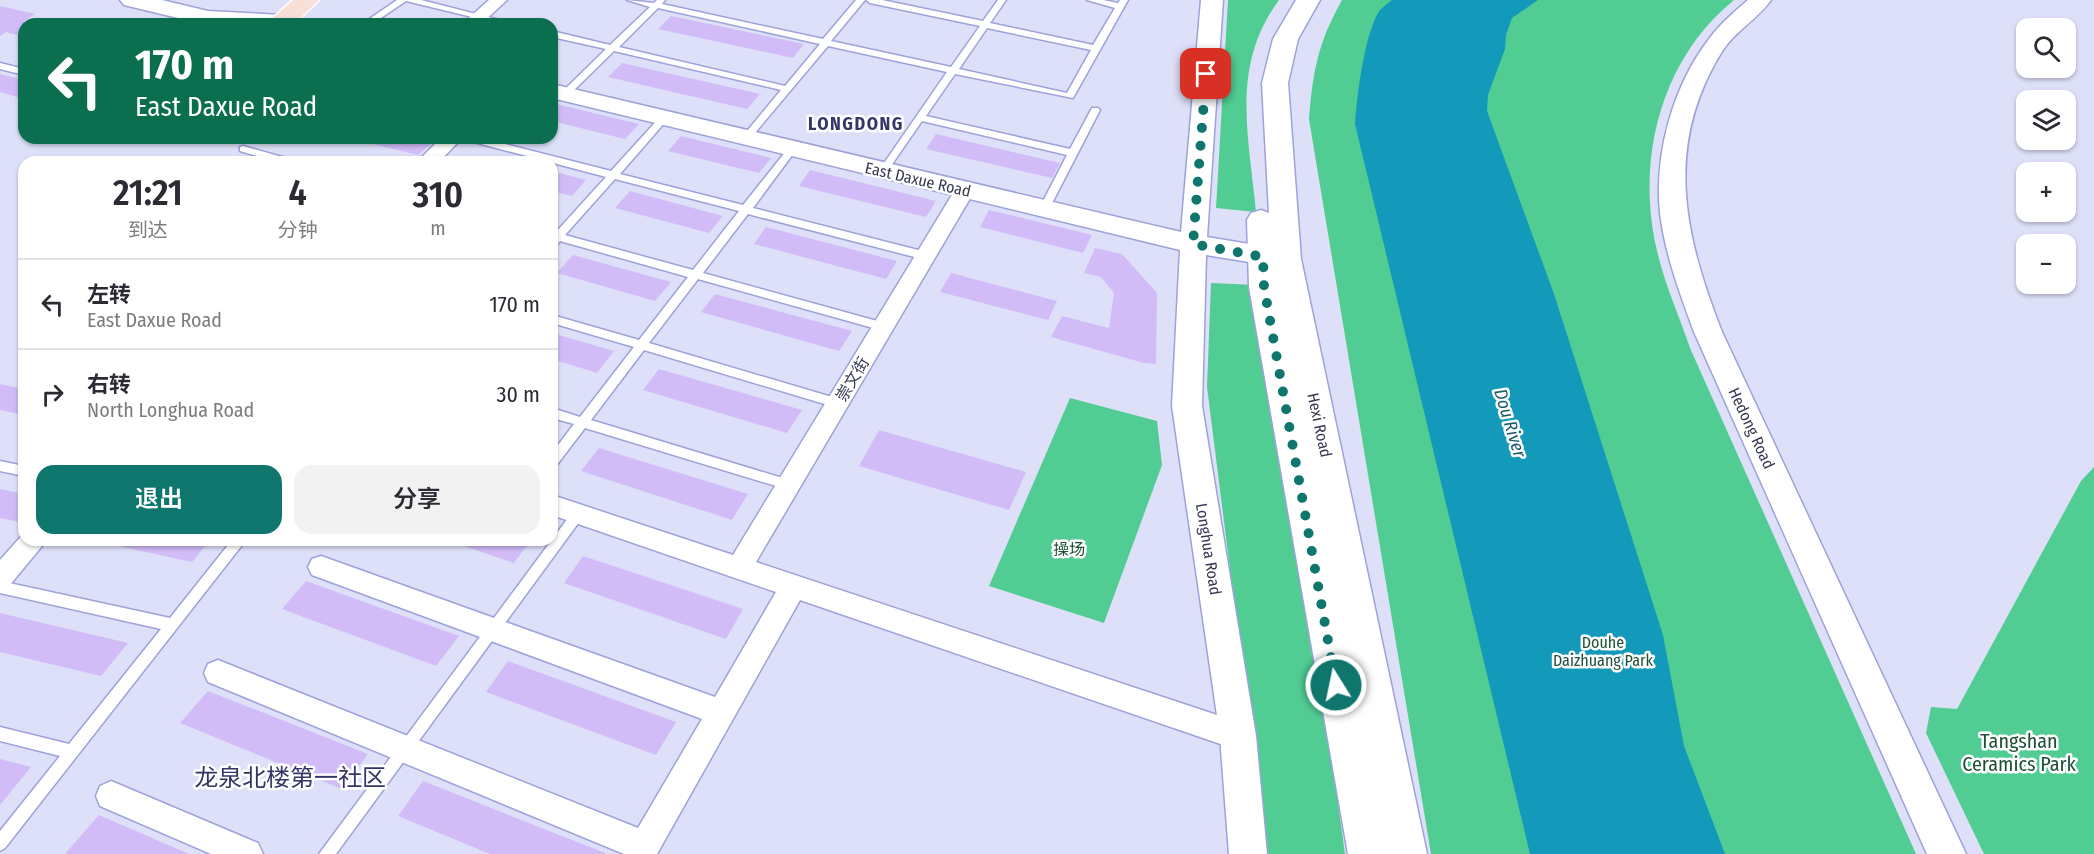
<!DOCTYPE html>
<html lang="zh">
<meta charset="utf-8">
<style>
:root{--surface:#fff;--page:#f2f2f3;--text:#2b2b33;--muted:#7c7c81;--line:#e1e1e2;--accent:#0f766e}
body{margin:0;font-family:"Fira Sans Condensed","Noto Sans SC",sans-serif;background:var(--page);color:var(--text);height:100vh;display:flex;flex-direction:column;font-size:22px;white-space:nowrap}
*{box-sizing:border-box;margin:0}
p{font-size:20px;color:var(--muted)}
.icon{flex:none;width:33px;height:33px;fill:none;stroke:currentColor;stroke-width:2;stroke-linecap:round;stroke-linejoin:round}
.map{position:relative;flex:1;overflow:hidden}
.details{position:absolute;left:18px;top:156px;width:540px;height:390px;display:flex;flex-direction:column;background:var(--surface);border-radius:18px;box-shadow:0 2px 4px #0004}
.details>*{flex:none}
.hud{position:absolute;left:18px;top:18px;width:540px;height:126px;border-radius:18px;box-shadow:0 2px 4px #0004;background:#0b6e4f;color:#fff;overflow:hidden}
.buttons{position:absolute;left:2016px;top:18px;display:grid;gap:12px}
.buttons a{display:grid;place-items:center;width:60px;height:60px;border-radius:12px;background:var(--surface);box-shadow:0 2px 4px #0004;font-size:30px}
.pin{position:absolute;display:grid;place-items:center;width:51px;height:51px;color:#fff;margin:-26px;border-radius:12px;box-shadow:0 3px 9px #0006}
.me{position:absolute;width:66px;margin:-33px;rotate:350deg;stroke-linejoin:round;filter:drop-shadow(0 0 4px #0008)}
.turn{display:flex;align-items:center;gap:21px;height:126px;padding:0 18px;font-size:27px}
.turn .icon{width:78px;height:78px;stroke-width:2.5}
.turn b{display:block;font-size:42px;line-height:51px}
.eta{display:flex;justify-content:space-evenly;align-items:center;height:102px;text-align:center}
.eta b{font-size:36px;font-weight:600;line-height:42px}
.primary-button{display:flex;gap:12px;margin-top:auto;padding:12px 18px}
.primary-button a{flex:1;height:69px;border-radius:18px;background:var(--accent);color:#fff;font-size:24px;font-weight:600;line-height:69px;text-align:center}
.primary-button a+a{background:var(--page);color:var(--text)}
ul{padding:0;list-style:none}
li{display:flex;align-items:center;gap:18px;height:90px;padding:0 18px;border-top:2px solid var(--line)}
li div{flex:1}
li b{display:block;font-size:22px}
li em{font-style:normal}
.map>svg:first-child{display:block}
</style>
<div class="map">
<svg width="2094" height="854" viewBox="0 0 2094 854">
<rect width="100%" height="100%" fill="#dde0f8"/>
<!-- green -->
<path fill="#51cd94" d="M1228 0H1279C1230 66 1249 136 1256 212L1216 208Z
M1342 0H1734C1656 63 1633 172 1661 266 1669 294 1681 321 1690 348L1916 854H1431L1309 119C1313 70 1318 43 1342 0Z
M1211 283 1257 285 1268 291 1345 854H1266L1207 387Z
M1070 398 1157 421 1162 465 1104 623 989 586Z
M2094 467V854H1984L1926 733 1931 707 1957 709 2081 481Z"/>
<!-- water -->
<path fill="#1399b9" d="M1392 0H1538L1512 18 1506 35 1505 49 1488 95 1487 111 1554 294 1663 635 1684 746 1725 854H1530L1355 124C1357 95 1364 38 1378 13 1381 8 1387 4 1392 0Z"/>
<!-- building -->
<path fill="#d1bcf7" d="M0 6 35 14 24 21V37L6 32 0 36Z
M671 16 804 44 793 58 658 29Z
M622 63 760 94 747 109 608 77Z
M0 74 24 80V99L0 92Z
M552 103 639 124 625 139 552 121Z
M936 134 1060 163 1052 178 926 149Z
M681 136 771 158 759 173 668 151Z
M373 138H437L418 155 373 144Z
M810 170 936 201 926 217 799 186Z
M552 171 586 180 572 196 552 191Z
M630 191 723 216 709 233 615 208Z
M989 210 1092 235 1083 253 980 227Z
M766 227 897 261 886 279 754 244Z
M1095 248 1122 254 1157 293 1156 364 1144 363 1051 337 1062 316 1109 328 1114 293 1101 277 1084 273Z
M573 255 671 282 655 301 557 273Z
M951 273 1057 301 1048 320 940 292Z
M715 294 852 331 839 351 701 312Z
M552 333 614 351 597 373 552 359Z
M659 369 802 410 787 433 643 390Z
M0 384 24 389V415L0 410Z
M879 430 1026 472 1009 510 859 466Z
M599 448 748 494 732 520 581 471Z
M0 489 24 494V523L0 518Z
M124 540H210L192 562 123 547Z
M456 540H531L514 563 455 543Z
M583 556 743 609 726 639 564 583Z
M306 581 459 636 436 666 282 609Z
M0 613 128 643 101 676 0 652Z
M508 661 676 722 656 755 486 692Z
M208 691 368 754 342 789 180 723Z
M0 759 31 767 0 805Z
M423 781 605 853V854H490L398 816Z
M99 815 189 854H65Z"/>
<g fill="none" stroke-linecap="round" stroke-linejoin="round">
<defs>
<path id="service" d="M397 0H421L516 24H501L406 1 372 24H362Z
M627 0 654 3 657 0H665L662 4 823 39 856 0H865L831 41 951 67 980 26 870 3 866 0H882L983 21 998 0H1006L990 23 1093 45 1115 8 1087 0H1103L1118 3 1120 0H1128L1073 98 955 74 926 116 1070 149 1092 108H1098L1100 110 1049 209 1044 212 1039 209 1067 155 922 121 886 173H880V169L947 72 828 46 749 140H743V136L781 90 614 51 568 96H562V92L606 49 552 37V31L610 45 650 7ZM658 8 820 44 785 86 619 47ZM987 28 1091 50 1067 93 959 69Z
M0 63 24 69V75L0 69Z
M664 115 667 116V120L620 174 743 205 790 146H796V150L753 208 926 252 931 256 926 260 748 214 703 273 888 324 890 327 888 330 884 331 698 279 649 343 842 400 844 403 842 406 838 408 644 350 591 420 789 480 793 481 795 485 793 489 789 490 585 428 556 466 552 467V453L574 424 552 418V408L580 417 634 347 552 323V315L639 340 688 277 560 241 557 245H552V231L556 232 606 177 466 140 464 138H481L611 171 661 116ZM615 179 739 211 693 270 565 235Z
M243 146 293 160 295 162H278L240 151V147Z
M0 461 24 466V476L0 471Z
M578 509 582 510 584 514 582 518 336 854H319L574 510Z
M232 540H246L5 848 0 851V831L60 756 0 741V727L69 744 161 629 0 593V581L170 618Z"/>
<path id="minor" d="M489 0H507L481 24H462Z
M441 138H462L439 162H417Z
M965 183 972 185 975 190 756 562 1238 722 1248 726 1253 736 1248 746 1238 750 800 600 657 854H624L208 682 204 673 208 664 218 660 638 828 702 719 312 575 308 567 312 559 321 556 715 697 776 592 552 515V495L733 555 955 190 958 185Z
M24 533V540H47L9 586 0 590V560Z
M111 781 258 843 263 854H211L100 806 96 796 100 786Z"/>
<path id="tertiary" d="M1201 0H1223L1207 237 1286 250 1295 252 1299 259 1295 266 1286 268 1206 255 1202 406 1256 736 1267 854H1229L1220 736 1172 406 1180 250 552 98V84L1181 232Z
M1748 0H1771C1758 19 1736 30 1723 50 1663 145 1684 235 1722 332L1966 854H1927L1694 332C1680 294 1665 254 1660 213 1654 154 1673 86 1709 39 1720 24 1734 12 1748 0Z"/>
<path id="secondary" d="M120 0H162L208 11 282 15 290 17 294 22 203 24 124 5Z
M1296 0H1320L1298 39 1288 83 1301 259 1427 854H1348L1249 287 1247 220 1251 213 1261 210 1269 213 1262 83 1273 39Z"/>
<path id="primary" d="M293 0H319L294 24H271L274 17Z"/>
</defs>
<!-- service casing -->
<use href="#service" stroke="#9da2da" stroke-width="3"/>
<!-- minor casing -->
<use href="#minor" stroke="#9da2da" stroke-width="3"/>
<!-- tertiary casing -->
<use href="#tertiary" stroke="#9da2da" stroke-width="3"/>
<!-- secondary casing -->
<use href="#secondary" stroke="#9da2da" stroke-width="3"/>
<!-- primary casing -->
<use href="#primary" stroke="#fff" stroke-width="3"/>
<!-- service -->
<use href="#service" fill="#fff" fill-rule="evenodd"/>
<!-- minor -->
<use href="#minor" fill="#fff" fill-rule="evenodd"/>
<!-- tertiary -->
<use href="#tertiary" fill="#fff" fill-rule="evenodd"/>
<!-- secondary -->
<use href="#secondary" fill="#fff" fill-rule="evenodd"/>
<!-- primary -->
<use href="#primary" fill="#f8dfd7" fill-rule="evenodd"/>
</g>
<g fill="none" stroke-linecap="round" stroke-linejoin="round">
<!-- route -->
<path stroke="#0f766e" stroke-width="10" stroke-dasharray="0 18" d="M1206 74 1193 244 1263 257 1264 287 1336 685"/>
</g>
<g text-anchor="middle" stroke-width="5" stroke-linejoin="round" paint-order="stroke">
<!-- street labels -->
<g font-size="16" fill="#373951" stroke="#fff">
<text transform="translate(918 179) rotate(13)" y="6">East Daxue Road</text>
<text transform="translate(852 379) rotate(-59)" y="6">崇文街</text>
<text transform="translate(1320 425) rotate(78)" y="6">Hexi Road</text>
<text transform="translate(1752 428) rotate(65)" y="6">Hedong Road</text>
<text transform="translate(1209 549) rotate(81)" y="6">Longhua Road</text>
</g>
<!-- park labels -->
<g font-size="16" fill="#1e5039" stroke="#fff">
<text x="1069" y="555">操场</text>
<text x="1603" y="648">Douhe<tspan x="1603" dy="18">Daizhuang Park</tspan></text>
</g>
<!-- far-district labels -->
<g font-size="18" font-weight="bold" letter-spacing="1.5" fill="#353666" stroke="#fff">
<text x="856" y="130">LONGDONG</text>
</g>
<!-- water labels -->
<g font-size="18" font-style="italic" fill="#19596a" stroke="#fff">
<text transform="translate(1510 423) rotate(73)" y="6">Dou River</text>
</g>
<!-- near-park labels -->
<g font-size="20" fill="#1e5039" stroke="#fff">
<text x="2019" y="748">Tangshan<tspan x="2019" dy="23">Ceramics Park</tspan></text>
</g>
<!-- near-quarter labels -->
<g font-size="24" fill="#353666" stroke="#fff">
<text x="290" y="786">龙泉北楼第一社区</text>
</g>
</g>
</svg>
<div class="buttons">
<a><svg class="icon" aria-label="search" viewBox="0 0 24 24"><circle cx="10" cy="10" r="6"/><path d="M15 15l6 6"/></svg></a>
<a><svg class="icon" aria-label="layers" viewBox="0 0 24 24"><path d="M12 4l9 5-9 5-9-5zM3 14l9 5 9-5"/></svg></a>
<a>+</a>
<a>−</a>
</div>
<div class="pin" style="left:1206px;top:74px;background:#d93025"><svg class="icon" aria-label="arrive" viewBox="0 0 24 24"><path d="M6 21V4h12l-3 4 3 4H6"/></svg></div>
<svg class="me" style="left:1336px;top:685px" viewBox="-20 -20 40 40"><circle r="17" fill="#0f766e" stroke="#fff" stroke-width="3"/><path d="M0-11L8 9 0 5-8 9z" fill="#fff"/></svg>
<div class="hud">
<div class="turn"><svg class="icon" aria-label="left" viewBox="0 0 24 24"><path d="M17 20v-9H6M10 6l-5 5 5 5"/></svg><div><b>170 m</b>East Daxue Road</div></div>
</div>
<section class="details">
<div class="eta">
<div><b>21:21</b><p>到达</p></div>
<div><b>4</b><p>分钟</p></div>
<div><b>310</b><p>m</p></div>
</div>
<ul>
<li><svg class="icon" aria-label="left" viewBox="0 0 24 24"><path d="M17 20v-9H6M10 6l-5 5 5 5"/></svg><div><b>左转</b><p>East Daxue Road</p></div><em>170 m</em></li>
<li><svg class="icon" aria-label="right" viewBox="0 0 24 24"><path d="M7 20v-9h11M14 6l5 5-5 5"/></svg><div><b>右转</b><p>North Longhua Road</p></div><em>30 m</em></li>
</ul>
<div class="primary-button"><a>退出</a><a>分享</a></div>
</section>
</div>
